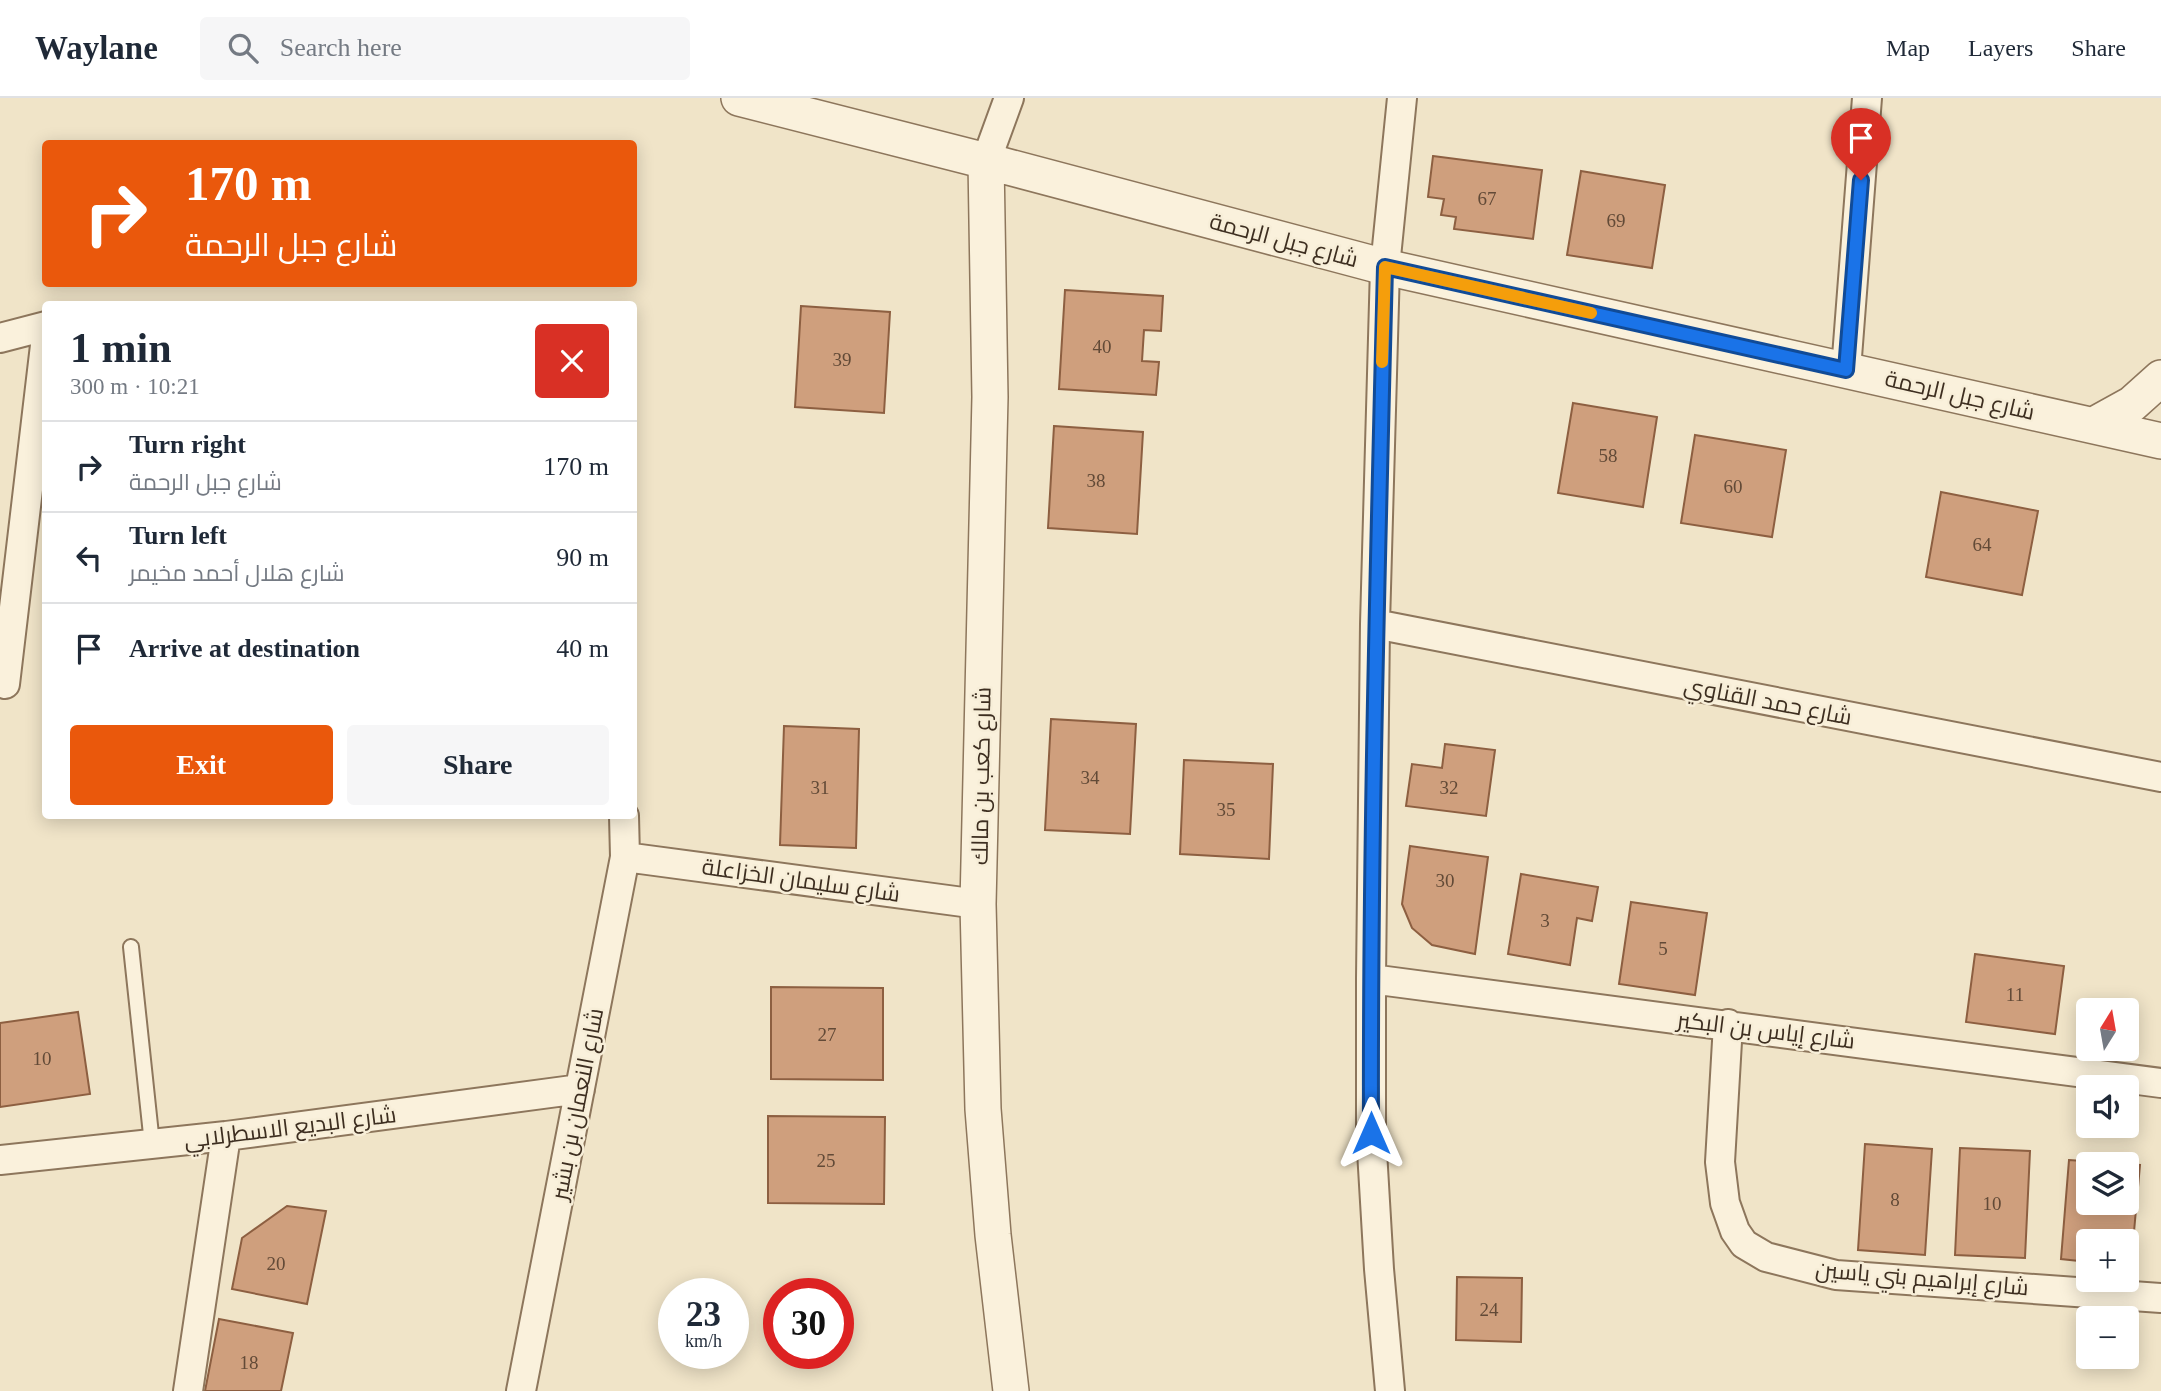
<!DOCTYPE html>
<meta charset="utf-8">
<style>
:root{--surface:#fff;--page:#f6f6f7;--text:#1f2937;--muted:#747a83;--line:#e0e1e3;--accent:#ea580c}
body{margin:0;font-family:"Times New Roman",Cairo,serif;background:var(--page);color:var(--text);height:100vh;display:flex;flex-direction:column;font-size:26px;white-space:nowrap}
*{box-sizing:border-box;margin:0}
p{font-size:23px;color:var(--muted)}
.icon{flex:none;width:38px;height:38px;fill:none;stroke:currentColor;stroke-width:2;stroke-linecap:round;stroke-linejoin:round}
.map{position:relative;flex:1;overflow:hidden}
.drawer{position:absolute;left:42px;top:203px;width:595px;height:518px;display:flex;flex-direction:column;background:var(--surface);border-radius:7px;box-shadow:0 4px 18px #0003}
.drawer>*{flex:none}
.top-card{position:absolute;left:42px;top:42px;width:595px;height:147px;border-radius:7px;box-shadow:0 4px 18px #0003;background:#ea580c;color:#fff;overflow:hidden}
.needle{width:46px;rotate:11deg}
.buttons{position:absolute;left:2076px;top:900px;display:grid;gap:14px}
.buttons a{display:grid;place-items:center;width:63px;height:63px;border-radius:7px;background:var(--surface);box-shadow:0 4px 18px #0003;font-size:35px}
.speed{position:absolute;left:658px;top:1180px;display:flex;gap:14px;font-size:35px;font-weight:700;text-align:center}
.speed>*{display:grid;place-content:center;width:91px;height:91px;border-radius:50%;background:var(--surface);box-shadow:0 4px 18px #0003;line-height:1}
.speed small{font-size:18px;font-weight:400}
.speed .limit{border:10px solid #d22;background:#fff;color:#111}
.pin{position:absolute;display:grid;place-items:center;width:60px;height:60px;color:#fff;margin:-72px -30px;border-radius:50% 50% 50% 0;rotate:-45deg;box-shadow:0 0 7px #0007}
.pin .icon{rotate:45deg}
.me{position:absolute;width:77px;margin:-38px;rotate:0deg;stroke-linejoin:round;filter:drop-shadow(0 0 5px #0008)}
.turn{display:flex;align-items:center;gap:24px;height:147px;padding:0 28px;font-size:32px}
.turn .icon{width:91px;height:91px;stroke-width:2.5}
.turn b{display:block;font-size:49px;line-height:60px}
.round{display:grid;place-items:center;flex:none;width:74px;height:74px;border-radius:7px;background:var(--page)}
.overview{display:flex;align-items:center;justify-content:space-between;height:119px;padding:0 28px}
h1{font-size:42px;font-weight:700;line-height:52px}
.primary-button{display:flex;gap:14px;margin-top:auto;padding:14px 28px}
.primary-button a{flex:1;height:80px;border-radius:7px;background:var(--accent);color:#fff;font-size:28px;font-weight:700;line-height:80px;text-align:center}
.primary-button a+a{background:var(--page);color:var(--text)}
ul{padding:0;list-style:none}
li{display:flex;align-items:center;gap:21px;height:91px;padding:0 28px;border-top:2px solid var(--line)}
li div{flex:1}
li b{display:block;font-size:26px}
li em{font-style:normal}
header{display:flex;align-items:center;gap:42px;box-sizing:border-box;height:98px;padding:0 35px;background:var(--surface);border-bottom:2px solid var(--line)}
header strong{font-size:33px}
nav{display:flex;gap:38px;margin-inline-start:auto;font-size:24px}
.search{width:490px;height:63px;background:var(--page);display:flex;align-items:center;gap:18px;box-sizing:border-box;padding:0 24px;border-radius:7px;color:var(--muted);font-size:26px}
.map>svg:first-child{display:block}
</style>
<header>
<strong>Waylane</strong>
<div class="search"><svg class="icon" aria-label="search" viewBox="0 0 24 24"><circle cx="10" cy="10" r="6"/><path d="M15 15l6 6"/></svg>Search here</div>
<nav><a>Map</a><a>Layers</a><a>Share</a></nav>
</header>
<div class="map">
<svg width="2161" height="1293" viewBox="0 0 2161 1293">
<rect width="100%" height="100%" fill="#f0e4c8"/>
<!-- building -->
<path fill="#cf9f7d" stroke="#8d5f41" stroke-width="2" d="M1433 58 1542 72 1533 141 1454 131 1456 119 1441 117 1444 101 1428 99Z
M1581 73 1665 87 1652 170 1567 157Z
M1065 192 1163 198 1161 233 1144 232 1142 263 1159 264 1156 297 1059 291Z
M801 208 890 214 884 315 795 309Z
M1573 305 1657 319 1643 409 1558 395Z
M1054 328 1143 334 1137 436 1048 430Z
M1695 337 1786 352 1772 439 1681 425Z
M1941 394 2038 413 2022 497 1926 479Z
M1051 621 1136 626 1130 736 1045 732Z
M784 628 859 631 856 750 780 747Z
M1445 646 1495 652 1486 718 1406 708 1412 666 1442 670Z
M1184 662 1273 666 1269 761 1180 756Z
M1410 748 1488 759 1475 856 1432 847 1412 830 1402 806Z
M1521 776 1598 789 1592 823 1577 820 1570 867 1508 856Z
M1631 804 1707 815 1695 897 1619 886Z
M1975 856 2064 868 2055 936 1966 924Z
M771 889 883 890V982L771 981Z
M78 914 90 996 0 1009V925Z
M768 1018 885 1019 884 1106 768 1105Z
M1865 1046 1932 1051 1925 1157 1858 1152Z
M1960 1050 2030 1053 2025 1160 1955 1157Z
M2069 1062 2123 1066H2088V1104H2126V1066L2140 1067 2131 1167H2126V1143H2088V1164L2061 1161Z
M287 1108 326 1113 307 1206 232 1191 242 1140Z
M1457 1179 1522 1180 1521 1244 1456 1242Z
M219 1221 293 1235 281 1293H205Z"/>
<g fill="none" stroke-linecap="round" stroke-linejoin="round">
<defs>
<path id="service" d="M131 849 152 1046"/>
<path id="minor" d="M986 63 1009 0
M0 240 46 228
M1846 272 1867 0
M1375 526 2161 679
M5 586 46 239
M625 759 978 806
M1371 881 2161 985
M1728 926 1720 1064 1725 1105 1735 1133 1744 1146 1766 1159 1836 1177 2161 1200
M0 1062 226 1038 580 991
M188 1293 226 1038
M521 1293 625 759 624 718
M1390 1293 1379 1171 1371 1036V881L1375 526 1385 169 1402 0"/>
<path id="tertiary" d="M739 0 986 63 1385 169 2161 343
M986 63 990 299 978 806 983 1011 993 1137 1011 1293
M2094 327 2132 306 2161 280"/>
</defs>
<!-- service casing -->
<use href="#service" stroke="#8d765c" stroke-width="18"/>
<!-- minor casing -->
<use href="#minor" stroke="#8d765c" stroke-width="32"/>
<!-- tertiary casing -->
<use href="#tertiary" stroke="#8d765c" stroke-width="38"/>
<!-- service -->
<use href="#service" stroke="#faf1dc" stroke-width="14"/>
<!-- minor -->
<use href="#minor" stroke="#faf1dc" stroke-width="28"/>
<!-- tertiary -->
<use href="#tertiary" stroke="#faf1dc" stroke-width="35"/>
</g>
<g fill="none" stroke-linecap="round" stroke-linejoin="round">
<defs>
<path id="route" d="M1371 1035C1370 747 1378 458 1385 169L1846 272 1861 82"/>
</defs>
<!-- route casing -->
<use href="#route" stroke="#114b97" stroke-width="18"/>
<!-- route -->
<use href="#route" stroke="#1a73e8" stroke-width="12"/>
<!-- slow -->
<path stroke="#f59e0b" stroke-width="12" d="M1382 264 1385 169 1591 215"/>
</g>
<g text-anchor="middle" stroke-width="5" stroke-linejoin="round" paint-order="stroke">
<!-- number labels -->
<g font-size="19" fill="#624a37">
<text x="1487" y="107">67</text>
<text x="1616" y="129">69</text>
<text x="1102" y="255">40</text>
<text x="842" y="268">39</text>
<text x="1608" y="364">58</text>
<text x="1096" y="389">38</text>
<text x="1733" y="395">60</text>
<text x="1982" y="453">64</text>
<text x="1090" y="686">34</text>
<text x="820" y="696">31</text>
<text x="1449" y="696">32</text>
<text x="1226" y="718">35</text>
<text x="1445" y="789">30</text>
<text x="1545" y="829">3</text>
<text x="1663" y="857">5</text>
<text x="2015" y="903">11</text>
<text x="827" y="943">27</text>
<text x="42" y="967">10</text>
<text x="826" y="1069">25</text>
<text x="1895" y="1108">8</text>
<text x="1992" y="1112">10</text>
<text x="276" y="1172">20</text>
<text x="1489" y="1218">24</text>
<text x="249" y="1271">18</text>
</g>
<!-- street labels -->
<g font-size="23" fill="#3d2e20" stroke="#f7eed8">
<text transform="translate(1284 142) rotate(15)" y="8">شارع جبل الرحمة</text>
<text transform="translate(1960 297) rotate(13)" y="8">شارع جبل الرحمة</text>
<text transform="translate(1768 603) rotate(11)" y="8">شارع حمد القناوي</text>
<text transform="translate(981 678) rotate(-89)" y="8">شارع كعب بن مالك</text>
<text transform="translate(801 782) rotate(8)" y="8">شارع سليمان الخزاعلة</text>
<text transform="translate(1766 932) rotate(7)" y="8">شارع إياس بن البكير</text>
<text transform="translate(577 1006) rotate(-79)" y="8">شارع النعمان بن بشير</text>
<text transform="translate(290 1029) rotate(-7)" y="8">شارع البديع الاسطرلابي</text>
<text transform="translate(1922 1180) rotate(5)" y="8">شارع إبراهيم بني ياسين</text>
</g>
</g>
</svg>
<div class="buttons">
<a><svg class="needle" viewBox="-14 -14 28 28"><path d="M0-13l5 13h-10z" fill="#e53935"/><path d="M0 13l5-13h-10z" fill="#747a83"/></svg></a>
<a><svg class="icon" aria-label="sound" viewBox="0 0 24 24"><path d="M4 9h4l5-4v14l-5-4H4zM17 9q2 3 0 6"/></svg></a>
<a><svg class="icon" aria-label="layers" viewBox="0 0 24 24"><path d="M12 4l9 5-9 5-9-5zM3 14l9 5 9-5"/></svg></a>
<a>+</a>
<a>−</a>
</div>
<div class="speed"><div>23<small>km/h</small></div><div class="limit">30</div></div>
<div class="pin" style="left:1861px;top:82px;background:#d93025"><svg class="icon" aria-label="arrive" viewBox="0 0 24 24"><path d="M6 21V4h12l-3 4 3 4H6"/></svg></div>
<svg class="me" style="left:1371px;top:1035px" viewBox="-20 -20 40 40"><path d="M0-17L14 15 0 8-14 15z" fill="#1a73e8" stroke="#fff" stroke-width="4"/></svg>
<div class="top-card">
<div class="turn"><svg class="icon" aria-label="right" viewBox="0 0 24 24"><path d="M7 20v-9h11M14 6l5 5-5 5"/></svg><div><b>170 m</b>شارع جبل الرحمة</div></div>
</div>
<section class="drawer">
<div class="overview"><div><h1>1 min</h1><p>300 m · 10:21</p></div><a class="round" style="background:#d93025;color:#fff"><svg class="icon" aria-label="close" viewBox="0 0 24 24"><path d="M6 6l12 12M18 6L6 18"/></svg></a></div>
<ul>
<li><svg class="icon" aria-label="right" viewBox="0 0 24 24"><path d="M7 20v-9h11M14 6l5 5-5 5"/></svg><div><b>Turn right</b><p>شارع جبل الرحمة</p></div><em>170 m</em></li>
<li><svg class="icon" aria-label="left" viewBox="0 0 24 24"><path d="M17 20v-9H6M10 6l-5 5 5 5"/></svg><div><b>Turn left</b><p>شارع هلال أحمد مخيمر</p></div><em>90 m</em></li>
<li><svg class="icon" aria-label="arrive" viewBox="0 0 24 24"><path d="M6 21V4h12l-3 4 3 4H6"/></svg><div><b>Arrive at destination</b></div><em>40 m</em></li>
</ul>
<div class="primary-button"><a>Exit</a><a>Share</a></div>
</section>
</div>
